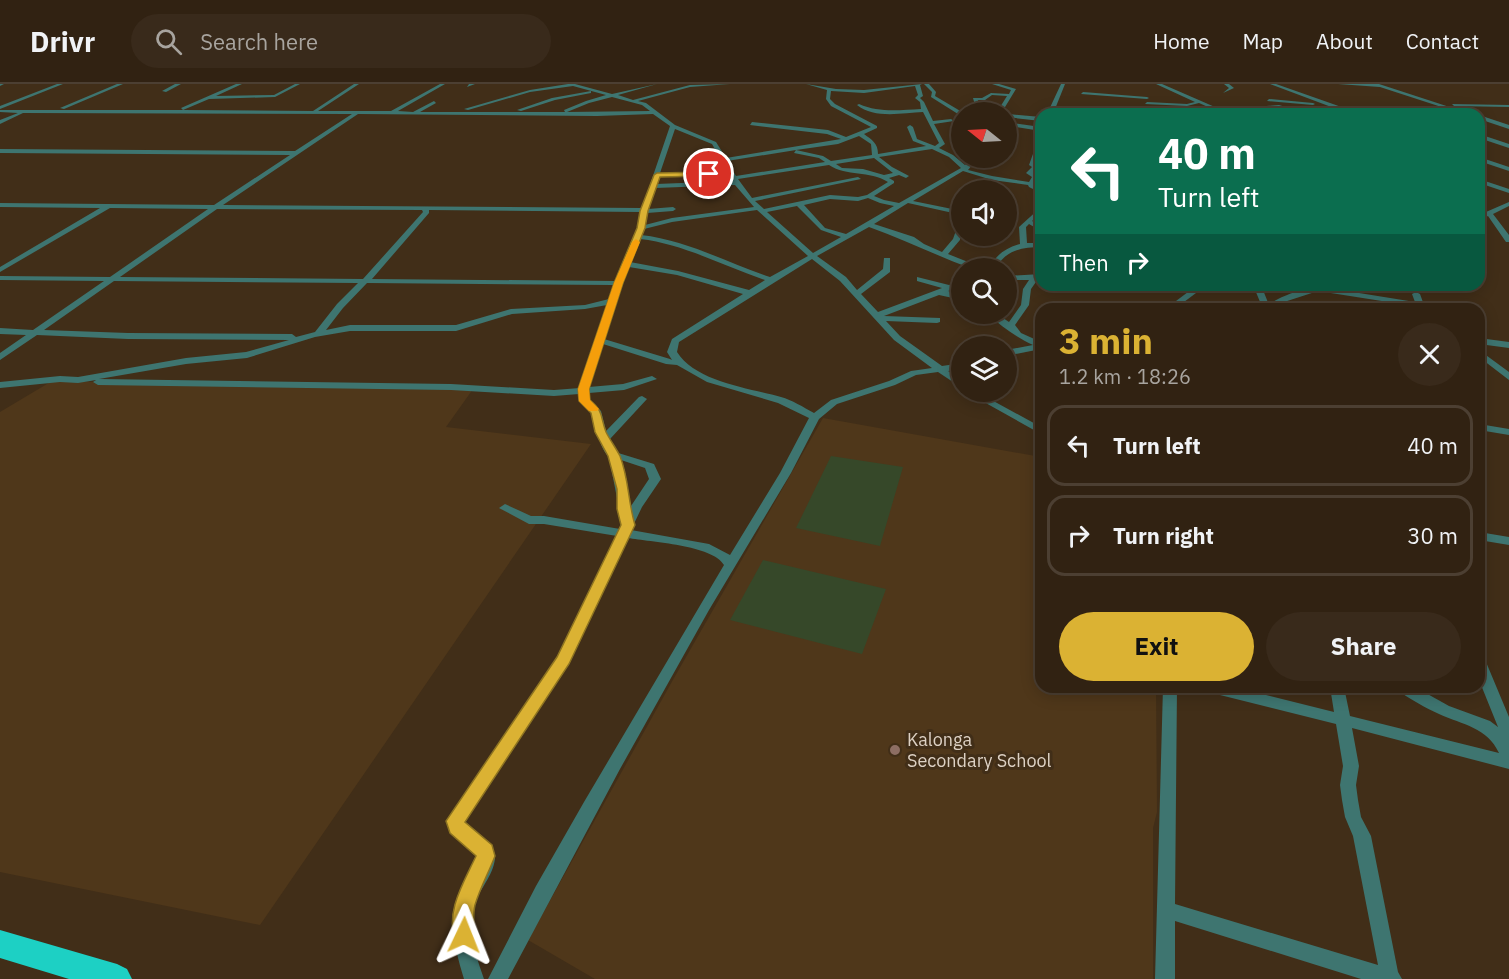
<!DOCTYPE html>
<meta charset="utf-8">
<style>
:root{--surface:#312212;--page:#392a1b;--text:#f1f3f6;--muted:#a8a49f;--line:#4c3f32;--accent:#dbb233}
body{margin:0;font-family:"IBM Plex Sans",sans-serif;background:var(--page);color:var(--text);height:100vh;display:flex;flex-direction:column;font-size:22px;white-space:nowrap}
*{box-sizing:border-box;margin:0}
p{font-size:20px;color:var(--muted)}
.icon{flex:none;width:33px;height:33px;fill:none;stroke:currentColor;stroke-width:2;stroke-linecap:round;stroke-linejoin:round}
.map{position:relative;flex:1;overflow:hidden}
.side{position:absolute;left:1035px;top:219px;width:450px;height:390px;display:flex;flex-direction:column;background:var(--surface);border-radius:18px;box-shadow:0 3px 15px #0003,0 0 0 2px var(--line)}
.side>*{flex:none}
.hud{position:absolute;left:1035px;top:24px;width:450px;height:183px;border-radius:18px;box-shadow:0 3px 15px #0003,0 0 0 2px var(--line);background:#0b6e4f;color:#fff;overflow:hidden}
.needle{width:39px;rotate:288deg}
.tools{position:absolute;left:951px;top:18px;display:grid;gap:12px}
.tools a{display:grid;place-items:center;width:66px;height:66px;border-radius:50%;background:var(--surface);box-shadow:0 3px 15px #0003,0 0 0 2px var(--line);font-size:30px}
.pin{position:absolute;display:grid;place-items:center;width:51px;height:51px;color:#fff;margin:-26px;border:3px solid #fff;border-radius:50%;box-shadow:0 2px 6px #0007}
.me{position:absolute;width:66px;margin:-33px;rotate:2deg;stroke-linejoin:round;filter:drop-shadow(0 0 4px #0008)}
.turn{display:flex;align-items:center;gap:21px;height:126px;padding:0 24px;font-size:27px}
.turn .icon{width:78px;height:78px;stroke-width:2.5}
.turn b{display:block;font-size:42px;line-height:51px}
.then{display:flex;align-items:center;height:57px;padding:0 24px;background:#0003;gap:12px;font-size:22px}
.round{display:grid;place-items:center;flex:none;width:63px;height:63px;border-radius:32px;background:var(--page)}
.headline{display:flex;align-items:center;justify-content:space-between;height:102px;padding:0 24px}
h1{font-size:36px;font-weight:800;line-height:45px;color:var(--accent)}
.button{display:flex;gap:12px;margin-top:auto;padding:12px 24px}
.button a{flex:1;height:69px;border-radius:36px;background:var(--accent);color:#111;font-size:24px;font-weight:800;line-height:69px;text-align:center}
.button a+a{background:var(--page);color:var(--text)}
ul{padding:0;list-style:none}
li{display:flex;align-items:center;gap:18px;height:81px;margin:0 12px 9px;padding:0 12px;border:3px solid var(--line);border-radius:18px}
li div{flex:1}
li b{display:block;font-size:22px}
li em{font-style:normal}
header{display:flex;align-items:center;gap:36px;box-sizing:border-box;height:84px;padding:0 30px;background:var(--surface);border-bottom:2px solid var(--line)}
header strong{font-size:28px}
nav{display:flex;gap:33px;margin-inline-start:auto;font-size:21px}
.search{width:420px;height:54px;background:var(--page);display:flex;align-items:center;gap:15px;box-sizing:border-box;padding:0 21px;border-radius:33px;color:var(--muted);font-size:22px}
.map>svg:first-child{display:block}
</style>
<header>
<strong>Drivr</strong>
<div class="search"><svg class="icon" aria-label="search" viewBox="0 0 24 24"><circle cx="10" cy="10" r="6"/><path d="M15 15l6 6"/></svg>Search here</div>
<nav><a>Home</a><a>Map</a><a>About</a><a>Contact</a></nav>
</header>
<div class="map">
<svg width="1509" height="895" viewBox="0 0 1509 895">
<rect width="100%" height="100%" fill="#412e18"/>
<!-- built -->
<path fill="#4f371a" d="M52 297 473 305 446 343 591 360 260 841 0 788V328Z
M823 334 1041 373V603H1156L1157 728 1153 744V895H595L528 856 674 594Z"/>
<!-- green -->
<path fill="#364829" d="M831 372 903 383 880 462 796 444Z
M763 476 886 505 862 570 730 536Z"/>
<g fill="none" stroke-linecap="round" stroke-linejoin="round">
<!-- minor -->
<path fill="#3e7570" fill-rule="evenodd" d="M0 0H4L0 2Z
M57 0H63L0 25V22Z
M117 0H123L64 25 60 24Z
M175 0H181L166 8 162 7Z
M236 0H242L216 12 274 11 295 0H300L275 13 209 15 183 26 313 27 354 0H359L318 27H391L440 0H445L398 27 413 28 434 17 436 19 420 28H565L564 26 586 17 606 11 573 2 530 8 468 26 464 25 530 6 568 0H575L612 10 657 0 618 11 633 16 690 1 730 0 690 3 638 17 646 19 675 41 716 58 726 74 841 55 827 50 750 41 752 38 828 46 846 53 871 43 831 22 826 15 827 6 806 0 836 5 864 6 922 0 920 1 923 12 920 14 924 18 933 37 951 35 954 37 934 40 945 60 939 64 953 71 965 81 972 74H978L968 86 992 92 1029 98 1032 93 1026 89 1032 83 1029 81 1038 56 1041 54V64L1035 80 1041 83V87L1036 85 1033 89 1038 93 1035 97 1038 99 1035 102 1041 105V109L1029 103 1028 101 992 96 963 87 913 117 962 127V131L908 119 874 140 914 153 924 160 942 168 953 155 959 138 962 136 960 156 948 170 978 182V184H970C935 171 903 155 869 143L817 172 846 193 857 206 883 185 884 174H890V188L861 210 878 228 942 204 917 197V193L949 201 962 197V202L948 207 962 211V216L939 211 884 232 940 234V238L937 239 886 237 900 252 942 282 962 279V285L948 287 962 296V304L938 288 916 291 895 301 837 320 819 335 791 389 709 526 620 685 508 895H488L536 802 584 718 724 481C713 461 650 458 628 454L569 580 464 738C473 747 493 758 495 771 496 787 481 804 475 818 465 842 476 872 484 895H464C455 865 447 836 462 807 468 795 475 785 477 772L451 748 447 737 558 574 617 452 544 440H529L499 424 505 420 531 432H544L620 445 622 440 609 373C596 360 598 337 590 327 587 323 582 320 579 317V310L554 312 451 306 98 301 93 298 96 296 78 299 60 298 0 304V298L60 292 78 293 186 274 246 268 289 256 128 255 37 251 0 276V269L26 251 0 250V244L33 246 104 197 0 196V192L110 193 208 125 110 124 0 188V183L100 124 0 123V119L214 121 290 71 0 69V65L295 67 352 30 23 29 0 40V36L18 29 0 28V26H183L181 24ZM915 2 918 11 915 14 920 18 921 25C900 26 879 29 859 20L857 21C874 35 902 29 923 28L939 59 935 62 917 55 913 43 910 41 907 43 913 57 926 62 878 70C878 59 872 56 864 50L877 44V42L835 20 830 15 831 7 864 9ZM612 13 642 21 650 27 567 28 589 19ZM358 30 597 32 653 30 670 42 642 124 223 121ZM675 45 712 60 728 88 660 89ZM859 52 871 60 872 71 831 77 823 72 796 66 838 60ZM932 65 949 73 961 84 899 119 884 116 874 112 894 99V97L889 94 899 91 906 94 909 92 892 83 879 73ZM796 66 794 69 819 74 825 78 736 92 727 77ZM874 74 893 89 884 91 863 85 842 84 836 80ZM829 81C847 93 869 86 888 98L867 111 858 113 830 111 764 125 755 117 861 95 858 93 752 114 738 95ZM730 92 733 97 656 100 659 93ZM735 101 754 123 672 134 645 141 647 129 673 127 676 125 673 123 648 125 655 104ZM868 114 880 119 894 122 846 150 825 144 804 121 830 115 858 117ZM797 122 821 146 841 153 813 169 767 128ZM217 125 422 126 423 128 363 195 120 193ZM429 126 640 128 638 144 615 197 372 195 429 129ZM757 126 808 172 770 193C727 179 687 156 641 151L644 145 672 138ZM640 155C684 160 723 182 765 196L749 206 678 187 630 178ZM812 175 840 197 894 256 932 284 911 287 889 297 831 316 814 329C803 323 792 316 781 313 749 304 696 298 677 268L679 258ZM629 183 677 191 743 210 672 255 667 268 672 276 670 275 604 255ZM114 197 358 199 337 220 315 248 296 253 292 250 128 249 44 246ZM367 199 613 201 609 215 585 221 511 225 456 241H350L326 246 343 224ZM607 221 580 304 554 306 451 300 99 295 186 280 247 274 315 253 350 247H456L512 230 585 225ZM603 260 666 280 677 281 707 298 778 319 809 334 780 389 730 471 709 460 631 446 642 423 661 395 654 380 615 368 610 355 647 315 642 312 639 313 606 347 601 327 589 316V309L624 306 657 295 652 292 623 300 589 303ZM621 376 645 384 649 395 631 422Z
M469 0H475L467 3Z
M924 0H929L936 8 935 12 962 28V30H958L931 13 932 8Z
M992 0H999L1016 5 1002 28H997L1007 12 992 11 985 16H978L980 25H976L973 14H982L991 9 1009 10 1011 6Z
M1061 0H1065L1053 30H1047Z
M1156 0H1162L1231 30H1224L1199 19 1187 22 1145 20 1147 18 1187 20 1195 18Z
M1224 0H1229L1234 4 1223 9 1229 4Z
M1270 0H1276L1350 26 1398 25 1420 30 1398 27 1350 30Z
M1338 0H1379L1471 30H1463L1380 3Z
M591 7V9L555 16 521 27 517 26 552 14Z
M1083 8 1147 13 1149 14 1147 15 1081 10Z
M1269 15 1313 19 1315 20 1313 21 1267 17Z
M1452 20 1509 21V23L1454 22Z
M1279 21 1305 29 1306 30H1298L1279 23H1255Z
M1008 30 1041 33V37L1006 33Z
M1479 31 1509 41V45L1479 35Z
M1012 39 1041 43V47L1010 42Z
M1479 50 1509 60V64L1479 54Z
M1479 73 1509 83V87L1479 77Z
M1479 95 1509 105V109L1479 99Z
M1509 118V122L1493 130 1509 151V158H1506L1488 132 1479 136V131Z
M1041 123V129L1032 137 1041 142V147L1029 140 1026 143 1027 159H1041V163C1022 163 1006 166 996 184H990C995 171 1006 164 1020 160L1019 143Z
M1041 190V194L1038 195 1031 205 1029 221 1015 241 1021 249 1041 258V265L1006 272V266L1033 261C1017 254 1001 242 988 230H997L1009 238 1021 221 1023 205 1029 196H1006V192Z
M1191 201H1199L1200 206 1184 218 1187 225H1179L1176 217 1192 205Z
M1253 201H1261L1269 221C1280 211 1314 201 1329 201L1328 204 1415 218 1412 210 1416 208 1420 210 1424 221 1420 223 1318 207 1281 219 1275 225H1263Z
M1479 254 1509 258V264L1479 260Z
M1479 266 1509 288V296L1479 273Z
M966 308H977L1041 343V350Z
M1479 340 1509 345V351L1479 346Z
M1479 448 1509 453V461L1479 456Z
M1479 573 1484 574 1486 578 1509 633V685L1352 644 1359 682 1356 701 1358 716 1361 733 1371 752 1398 888 1402 895H1361L1175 837V895H1155L1163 603H1177L1175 820 1378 881 1353 752 1345 733 1342 716 1340 701 1343 682 1336 640 1212 609 1207 607 1205 603H1234L1334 628 1330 603H1344L1350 632 1499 669C1487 643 1463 641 1439 630 1425 624 1411 615 1398 607L1396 603H1415L1449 622 1490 637 1498 643 1479 596Z"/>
<!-- highway -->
<path fill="#1dd0c4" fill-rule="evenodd" d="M0 846 117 880 127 885 132 895H69L0 874Z"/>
</g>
<!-- route -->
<path fill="#dbb233" stroke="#8e7421" stroke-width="1.5" d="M657 89 709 88 712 90 709 92 660 93 648 127 645 144 623 199 589 305 590 316C604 328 600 332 606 348 610 356 616 364 620 372 629 395 628 418 635 441L569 580 465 738 492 761 495 772C489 788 480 804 475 821 472 833 476 846 471 858L464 861 456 858C444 829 464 798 476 772L450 749 446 737 557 573 621 441 617 425V405L608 372 595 348 591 329 579 317 578 305 614 199 637 144 640 127 654 91Z"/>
<!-- slow -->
<path fill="#f59e0b" d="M636 155 640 158 623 199 589 305 590 316 599 325 597 327H589L579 317 578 305 614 199 632 158Z"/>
<!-- markers -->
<circle fill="#8d6e63" stroke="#412e18" stroke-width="2" cx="895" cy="666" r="6"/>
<g text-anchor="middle" stroke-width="6" stroke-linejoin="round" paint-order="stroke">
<!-- near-poi labels -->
<g font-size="18" fill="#ddd1c4" stroke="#412e18" text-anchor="start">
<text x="907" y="662">Kalonga<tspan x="907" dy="21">Secondary School</tspan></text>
</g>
</g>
</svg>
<div class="tools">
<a><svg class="needle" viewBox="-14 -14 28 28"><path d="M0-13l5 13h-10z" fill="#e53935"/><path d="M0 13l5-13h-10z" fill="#a8a49f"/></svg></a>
<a><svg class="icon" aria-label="sound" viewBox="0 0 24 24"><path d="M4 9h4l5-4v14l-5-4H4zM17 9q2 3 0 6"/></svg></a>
<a><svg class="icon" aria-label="search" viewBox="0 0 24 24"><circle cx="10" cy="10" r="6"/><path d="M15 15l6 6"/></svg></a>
<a><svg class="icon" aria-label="layers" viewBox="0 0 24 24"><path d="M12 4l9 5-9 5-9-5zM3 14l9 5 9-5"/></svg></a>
</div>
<div class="pin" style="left:709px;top:90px;background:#d93025"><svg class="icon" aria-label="arrive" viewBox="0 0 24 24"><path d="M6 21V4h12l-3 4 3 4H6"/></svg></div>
<svg class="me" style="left:464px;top:851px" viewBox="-20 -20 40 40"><path d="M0-17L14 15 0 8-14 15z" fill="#dbb233" stroke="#fff" stroke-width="4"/></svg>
<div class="hud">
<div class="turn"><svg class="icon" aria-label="left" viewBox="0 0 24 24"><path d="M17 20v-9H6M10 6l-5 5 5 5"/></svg><div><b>40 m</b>Turn left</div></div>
<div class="then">Then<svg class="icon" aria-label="right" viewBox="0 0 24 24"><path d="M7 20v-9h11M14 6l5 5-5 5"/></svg></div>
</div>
<section class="side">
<div class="headline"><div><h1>3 min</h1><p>1.2 km · 18:26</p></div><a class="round"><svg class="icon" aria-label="close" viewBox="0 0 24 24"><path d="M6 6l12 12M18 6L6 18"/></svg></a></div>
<ul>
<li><svg class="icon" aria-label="left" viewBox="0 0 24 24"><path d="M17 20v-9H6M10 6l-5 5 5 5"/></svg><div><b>Turn left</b></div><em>40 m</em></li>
<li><svg class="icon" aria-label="right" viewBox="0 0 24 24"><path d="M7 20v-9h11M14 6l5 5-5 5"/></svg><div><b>Turn right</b></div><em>30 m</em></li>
</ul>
<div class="button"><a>Exit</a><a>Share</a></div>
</section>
</div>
